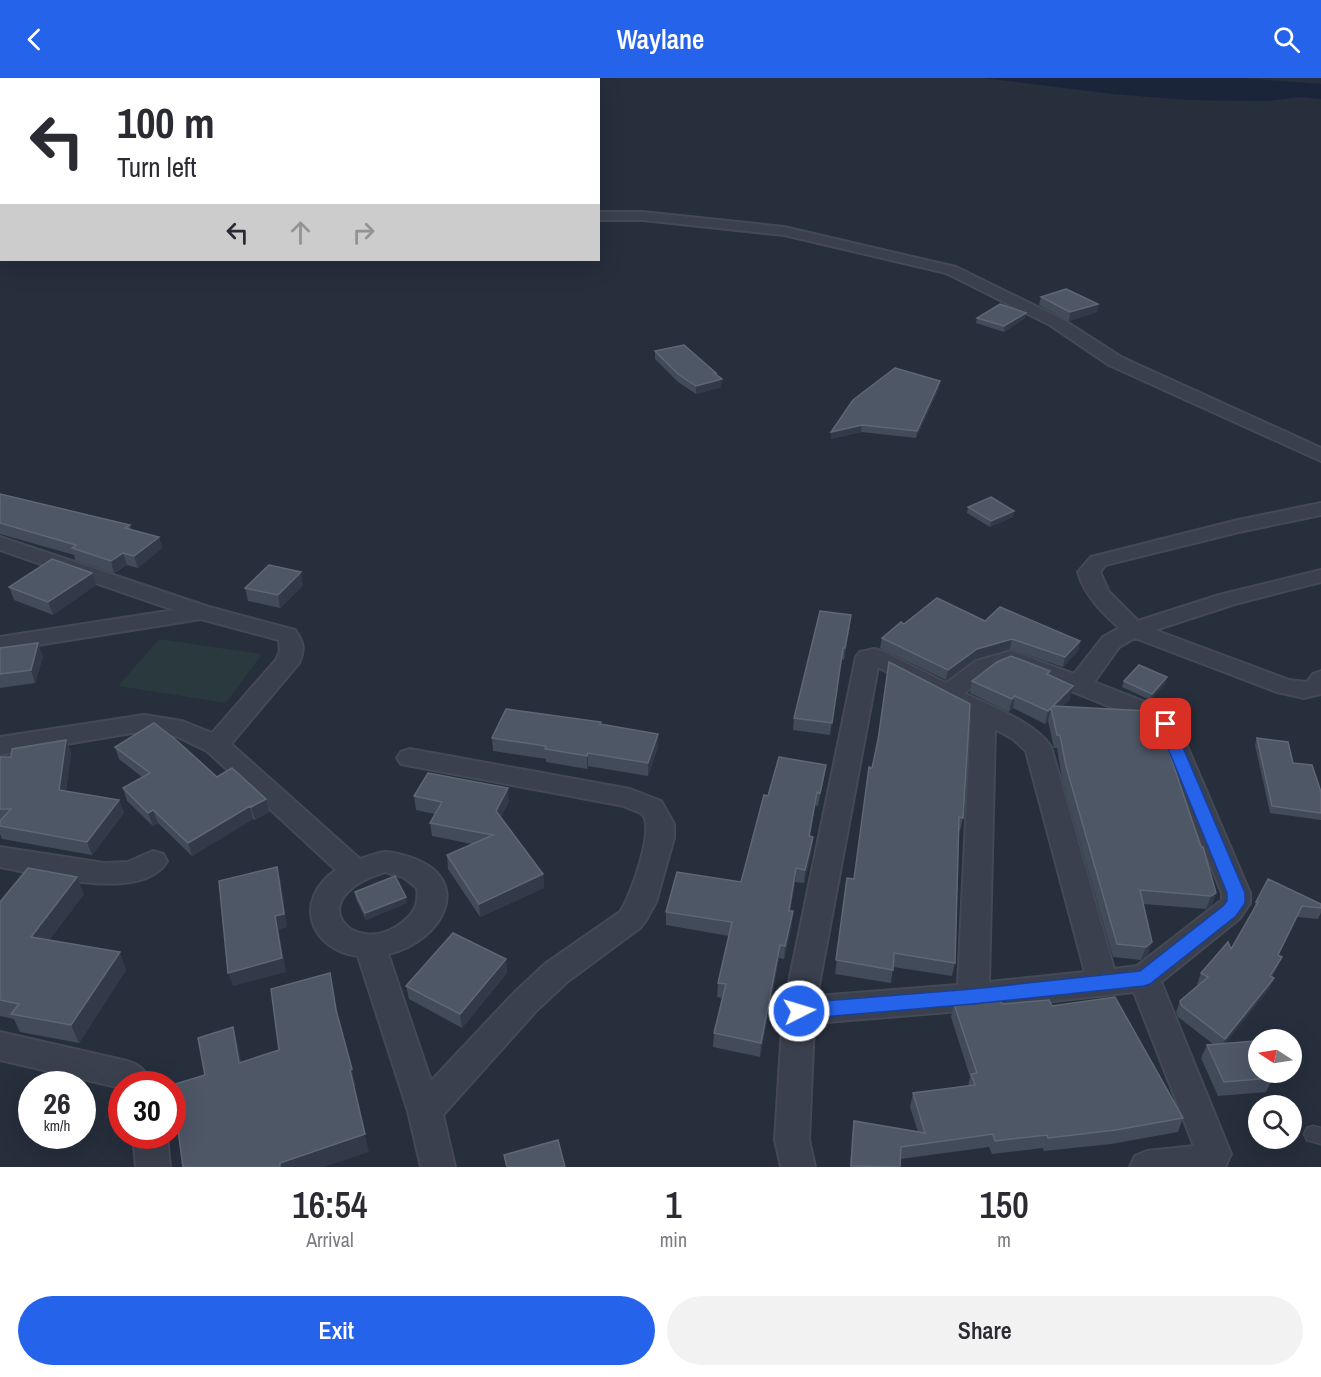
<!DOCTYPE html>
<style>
:root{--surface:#fff;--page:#f2f2f3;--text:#2b2b33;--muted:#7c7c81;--accent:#2563eb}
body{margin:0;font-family:"Archivo Narrow",sans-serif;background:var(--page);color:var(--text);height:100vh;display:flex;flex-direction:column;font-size:22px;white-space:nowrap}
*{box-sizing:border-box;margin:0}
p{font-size:20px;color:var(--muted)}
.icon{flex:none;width:33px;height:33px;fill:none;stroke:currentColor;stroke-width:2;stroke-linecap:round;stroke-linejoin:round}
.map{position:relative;height:1089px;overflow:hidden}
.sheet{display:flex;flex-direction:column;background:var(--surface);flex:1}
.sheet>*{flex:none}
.guide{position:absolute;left:0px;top:0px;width:600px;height:183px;box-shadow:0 6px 24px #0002;background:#fff;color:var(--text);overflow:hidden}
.needle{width:39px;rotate:282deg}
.fabs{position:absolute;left:1248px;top:951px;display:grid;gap:12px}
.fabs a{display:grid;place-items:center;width:54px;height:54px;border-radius:50%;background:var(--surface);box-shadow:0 6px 24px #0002;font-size:30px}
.speed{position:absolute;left:18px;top:993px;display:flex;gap:12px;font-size:30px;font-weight:700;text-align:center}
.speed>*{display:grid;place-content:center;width:78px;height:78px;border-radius:50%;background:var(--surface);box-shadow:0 6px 24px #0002;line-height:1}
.speed small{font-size:15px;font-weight:400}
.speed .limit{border:9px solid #d22;background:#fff;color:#111}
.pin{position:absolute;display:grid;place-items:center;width:51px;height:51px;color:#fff;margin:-26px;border-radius:12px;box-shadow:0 3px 9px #0006}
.me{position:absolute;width:66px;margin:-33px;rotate:85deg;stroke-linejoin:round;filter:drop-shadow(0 0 4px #0008)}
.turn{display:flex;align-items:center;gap:21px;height:126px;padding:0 18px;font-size:27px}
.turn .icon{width:78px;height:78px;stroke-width:2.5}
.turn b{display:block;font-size:42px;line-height:51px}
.lanes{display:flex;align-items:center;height:57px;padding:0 18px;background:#0003;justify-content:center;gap:30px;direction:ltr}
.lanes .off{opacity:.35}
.eta{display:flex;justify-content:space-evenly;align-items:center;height:102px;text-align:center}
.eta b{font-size:36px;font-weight:600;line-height:42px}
.primary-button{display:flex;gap:12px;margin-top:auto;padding:12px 18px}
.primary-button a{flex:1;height:69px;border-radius:36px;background:var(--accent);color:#fff;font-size:24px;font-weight:600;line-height:69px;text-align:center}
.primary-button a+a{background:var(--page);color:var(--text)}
header{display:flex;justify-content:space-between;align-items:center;height:78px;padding:0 18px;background:var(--accent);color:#fff;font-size:27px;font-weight:600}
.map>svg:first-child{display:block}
</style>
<header><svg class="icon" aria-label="back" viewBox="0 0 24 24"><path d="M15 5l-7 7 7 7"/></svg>Waylane<svg class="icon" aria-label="search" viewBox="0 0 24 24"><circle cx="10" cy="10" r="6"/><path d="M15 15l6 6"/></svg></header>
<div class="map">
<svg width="1321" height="1089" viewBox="0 0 1321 1089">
<rect width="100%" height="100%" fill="#272e3c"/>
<!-- green -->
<path fill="#29393d" d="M159 561 262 576 226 625 118 608Z"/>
<!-- water -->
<path fill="#1b2539" d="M983 0H1242L1321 6V21L1301 19 1267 23 1188 22 1113 16Z"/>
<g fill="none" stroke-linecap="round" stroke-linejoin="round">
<defs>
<path id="service" d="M1313 1048 1321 1050V1066L1307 1062 1304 1056 1307 1050Z"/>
<path id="minor" d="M598 134H643L784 149 956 189 1062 241 1121 279 1321 370V383L1109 287 1050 247 946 195 784 157 643 142H598Z
M0 159H2V167H0Z
M1321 425V437L1239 454 1105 487 1100 494 1109 514 1138 543 1219 517 1321 492V504L1235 526 1155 552 1289 602 1307 604 1313 596 1321 593V616L1304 620 1277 614 1135 560 1119 569 1094 604 1166 632 1175 640 1250 815V825L1239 841 1161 904 1231 1076 1225 1089H1130L1135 1078 1147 1073 1194 1068 1134 914 973 932 814 945 809 1062 815 1089H781L775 1062 783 933 856 579 860 574 874 571 882 573 946 605 976 583 1011 573 1074 596 1103 559 1119 550C1102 534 1085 518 1078 494L1091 479 1238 442ZM1009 588 1148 644 1155 650 1222 815V822L1137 888 1114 891 1051 669C1035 644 990 628 964 615L993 594ZM878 589 971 638 958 907 817 918ZM995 651 1013 661 1026 673 1085 894 989 904Z
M0 459 209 529 295 552C304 565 305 571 299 585L231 666 360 781C368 779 378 774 386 774 394 774 402 777 409 779 477 801 442 864 388 876L431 1003 514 915 545 886 620 834C630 820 656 750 642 736 638 733 629 731 624 728L401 686 397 680 401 674 410 671 630 711 661 723 674 746V760L656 824 646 842 640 850 567 904 536 933 443 1037 455 1089H421L408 1033 358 878C309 871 293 822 336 792L207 673 176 658 144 653 0 677V659L144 637 182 643 212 655 276 582 280 573 279 562 201 541 0 573V559L174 532 0 472ZM385 794 403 799 417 810C419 825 415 834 404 843 356 884 296 821 385 794Z
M0 769 104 785 128 784 153 773 163 776 167 783C143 826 39 796 0 789Z
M0 954 127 983C140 987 146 993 152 1006H122V1013L117 1009 0 982Z
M133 1058H167L170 1089H136Z"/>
</defs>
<!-- service casing -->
<use href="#service" stroke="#444956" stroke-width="3"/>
<!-- minor casing -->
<use href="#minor" stroke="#444956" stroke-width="4"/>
<!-- service -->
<use href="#service" fill="#3a404d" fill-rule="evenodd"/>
<!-- minor -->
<use href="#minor" fill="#3a404d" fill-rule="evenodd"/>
</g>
<!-- wall -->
<path fill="#424b5a" d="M1041 219 1098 226 1097 234 1069 243 1039 227Z
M977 240H1025L1004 254 976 245Z
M655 273 716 295 721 309 696 316 678 304 655 281Z
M939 310 916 360 861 354 831 361V354Z
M0 416 130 447 131 452 159 459 162 470 138 490 127 487 114 495 75 482 74 477 0 456Z
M968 429 1014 433 1013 439 990 449 967 435Z
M96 507 53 537 14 522 9 509Z
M303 507 280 530 248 523 245 510Z
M985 543 1080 563 1078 573 1063 589 1010 571 975 581 946 602 880 570 882 560 904 546Z
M850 548 844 582 841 581 830 657 793 652 794 640Z
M0 570 43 578 35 605 0 610Z
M1049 597 1070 621 1061 629 1160 671 1216 815 1211 828 1206 831 1143 826 1148 877 1141 882 1113 879 1062 701 1057 670H1054L1048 643 1045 646 1013 630 1009 634 970 615 972 603Z
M1167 599 1165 606 1150 622 1122 609 1124 603Z
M601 647 658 656V669L648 698 588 688 587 691 546 684V681L493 673 492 660Z
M1257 660 1293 685 1321 714V742L1270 735 1255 667Z
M66 662 71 675 66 713 119 722 124 735 92 777 2 761 0 756V679H11Z
M115 669 217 699 269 734 255 742 253 741 192 778 158 745 153 748 127 723 123 710 142 699 119 681Z
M826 687 824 700 818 728 815 727 810 758 812 772 804 805 795 804 790 833 792 847 784 881 779 880 760 979 713 969 714 955 722 920 717 919 718 905 729 858 666 847V834L741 804 768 718Z
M869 689 963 740 960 753H959L955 885 952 898 893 889 891 905 835 896 847 800 854 801Z
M414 718 509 723 501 739 543 796 544 810 480 839 448 791 447 777 472 766 432 758 430 745 435 736 416 732Z
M355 814 407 825 366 842 356 821Z
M84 816 49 862 126 892 79 965 20 954 14 941 0 938V824Z
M1256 824 1321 826V835L1318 841 1297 839 1278 877 1277 890 1272 899 1274 900 1269 911 1225 965 1273 1000 1266 1014 1218 1018 1201 980 1207 967 1213 966 1178 939 1176 934 1180 923 1199 907 1197 906 1201 895 1231 871 1252 835Z
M506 881 507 895 462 950 409 921 406 908Z
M954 926 1052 928 1183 1040 1178 1054 1111 1066 1044 1073 1043 1070 992 1076 989 1069 901 1081 900 1089H850L852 1057 854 1043 918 1054 910 1029 913 1015 968 1008 970 999 951 939Z"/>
<!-- shaded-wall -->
<path fill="#323a49" d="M1098 226 1097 234 1069 243 1070 234Z
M1026 235 1025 240 1004 254V248Z
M722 301 721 309 696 316V308Z
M940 303 939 310 916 360 917 353Z
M862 347 861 354 831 361V354Z
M1014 433 1013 439 990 449 991 443Z
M159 459 162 470 138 490 134 478Z
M123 475 127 487 114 495 111 483Z
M301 494 303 507 280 530 278 517Z
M92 495 96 507 53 537 48 524Z
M851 537 850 548 844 582 845 570Z
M1012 561 1010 571 975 581 946 602 948 592 977 571Z
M1080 563 1078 573 1063 589 1065 579Z
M38 565 43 578 35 605 31 592Z
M1167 599 1165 606 1150 622 1152 616Z
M1073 608 1070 621 1053 638V628Z
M1015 618 1013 630 1009 634 1012 621Z
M1051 630 1048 643 1045 646 1048 633Z
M658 656V669L648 698V685Z
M66 662 71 675 64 726 59 712Z
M588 675V688L587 691V678Z
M508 710 509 723 498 746 496 733Z
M817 714 815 727 808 772 809 758Z
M266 721 269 734 255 742 251 729Z
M119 722 124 735 92 777 87 764Z
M250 728 253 741 192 778 188 765Z
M153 732 158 745 153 748 148 735Z
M813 759 812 772 804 805 805 792Z
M277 789 281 803 287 849 279 852 286 894 233 908 228 895 275 838Z
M796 790 795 804 788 846 789 833Z
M543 796 544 810 480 839 479 826Z
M77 799 84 816 38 876 31 859Z
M1216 815 1211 828 1206 831 1211 818Z
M406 819 407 825 366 842 365 835Z
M793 833 792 847 784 881 785 868Z
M1152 864 1148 877 1141 882 1146 869Z
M780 867 779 880 760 979 761 965Z
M120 874 126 892 79 965 71 947Z
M1282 879 1277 890 1265 909 1270 898Z
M506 881 507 895 462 950 460 936Z
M330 895 334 912 340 950 336 932Z
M1274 900 1269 911 1220 972 1225 961Z
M233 949 238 967 245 1003 239 985Z
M352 991 356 1008 354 1009 369 1074 324 1089H280V1085L350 992Z"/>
<!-- building -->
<path fill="#4e5766" stroke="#5f6775" stroke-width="1.5" d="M1066 211 1098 226 1070 234 1041 219Z
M1000 226 1026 235 1004 248 977 240Z
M684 267 716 295H714L722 301 696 308 678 296 655 273Z
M895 290 940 303 917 353 862 347 831 354 853 322Z
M0 416 130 447 125 450 159 459 134 478 123 475 111 483 72 470 76 467 0 445Z
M991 419 1014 433 991 443 968 429Z
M52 481 92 495 48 524 9 509Z
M269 487 301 494 278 517 245 510Z
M937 520 985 543 1000 529 1080 563 1065 579 1012 561 977 571 948 592 882 560 901 544 904 546Z
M820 533 851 537 845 570H843L832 645 794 640Z
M38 565 31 592 0 596V570Z
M1011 578 1050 593 1047 596 1073 608 1053 628 1148 633 1160 671H1168L1201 769H1203L1216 815 1211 818 1140 812 1152 864 1146 869 1117 866 1066 688 1060 657H1057L1051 630 1048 633 1015 618 1012 621 972 603 997 584Z
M889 584 970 626 963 740 959 739 955 885 894 875 893 892 836 882 847 800 854 801 869 689 872 690 878 662Z
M1139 587 1167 599 1152 616 1124 603Z
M506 631 601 644 600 646 658 656 648 685 588 675 587 678 545 671 546 668 492 660Z
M154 645 175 661 217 699 232 690 266 721 251 729 250 728 188 765 153 732 148 735 123 710 150 695 115 669Z
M1257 660 1288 664 1293 685 1312 687 1321 714V735L1272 728Z
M66 662 59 712 119 722 87 764 0 748V743L11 731H0V679H11L12 671Z
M779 679 826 687 820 715 817 714 809 758 813 759 805 792 796 790 789 833H793L785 868 780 867 761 965 714 955 726 906 718 905 732 844 666 834 677 794 741 804 764 717 768 718Z
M428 695 508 710 496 733 543 796 479 826 447 777 493 757 430 745 442 724 414 718Z
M277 789 284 836 275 838 282 880 228 895 219 803Z
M28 790 77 799 31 859 120 874 71 947 11 936 19 926 0 922V824Z
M395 798 406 819 365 835 355 814Z
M1268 801 1321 826V830L1302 828 1278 877 1282 879 1270 898 1274 900 1225 961 1182 928 1180 923 1208 899 1201 895 1228 864 1231 871 1258 824H1256Z
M453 855 506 881 460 936 406 908Z
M330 895 336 932 352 991 350 992 365 1056 280 1085V1089H183L172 1007 205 997 198 960 233 949 239 985 279 972 271 911Z
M1115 919 1183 1040 1116 1052 1048 1060 1047 1057 995 1063 993 1056 901 1069 900 1089 851 1088 854 1043 925 1055 913 1015 975 1007 971 996 977 995 954 926 1000 922 1002 926 1049 922 1052 928Z
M1254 963 1258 973V994H1270L1273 1000 1224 1004 1207 967Z
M558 1062 565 1089H507L504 1077Z"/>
<!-- route -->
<path fill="#2563eb" stroke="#184099" stroke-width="1.5" d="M1166 641 1173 646 1245 815V825L1236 838 1150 906 1144 908 973 926 799 941 792 939 789 933 792 927 799 925 973 911 1140 893 1223 828 1227 823V815L1158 646Z"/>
</svg>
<div class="fabs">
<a><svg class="needle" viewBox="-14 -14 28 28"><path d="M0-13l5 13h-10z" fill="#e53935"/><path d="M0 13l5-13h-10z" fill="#7c7c81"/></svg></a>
<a><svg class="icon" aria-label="search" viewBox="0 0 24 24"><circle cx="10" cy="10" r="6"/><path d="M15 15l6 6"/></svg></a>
</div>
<div class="speed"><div>26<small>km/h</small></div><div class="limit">30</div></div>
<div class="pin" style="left:1166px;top:646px;background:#d93025"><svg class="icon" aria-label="arrive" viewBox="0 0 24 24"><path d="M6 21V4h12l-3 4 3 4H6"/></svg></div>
<svg class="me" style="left:799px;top:933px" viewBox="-20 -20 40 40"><circle r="17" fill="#2563eb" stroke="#fff" stroke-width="3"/><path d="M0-11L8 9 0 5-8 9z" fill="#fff"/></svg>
<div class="guide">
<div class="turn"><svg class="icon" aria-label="left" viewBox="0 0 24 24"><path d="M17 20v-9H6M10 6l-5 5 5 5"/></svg><div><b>100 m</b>Turn left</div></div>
<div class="lanes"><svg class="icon" aria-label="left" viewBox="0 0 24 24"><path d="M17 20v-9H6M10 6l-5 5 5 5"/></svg><svg class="icon off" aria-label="ahead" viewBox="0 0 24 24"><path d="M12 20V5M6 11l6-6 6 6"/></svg><svg class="icon off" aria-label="right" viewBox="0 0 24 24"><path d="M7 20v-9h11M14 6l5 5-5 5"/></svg></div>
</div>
</div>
<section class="sheet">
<div class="eta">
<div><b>16:54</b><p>Arrival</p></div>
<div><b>1</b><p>min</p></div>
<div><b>150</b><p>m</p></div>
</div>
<div class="primary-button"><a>Exit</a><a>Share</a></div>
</section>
